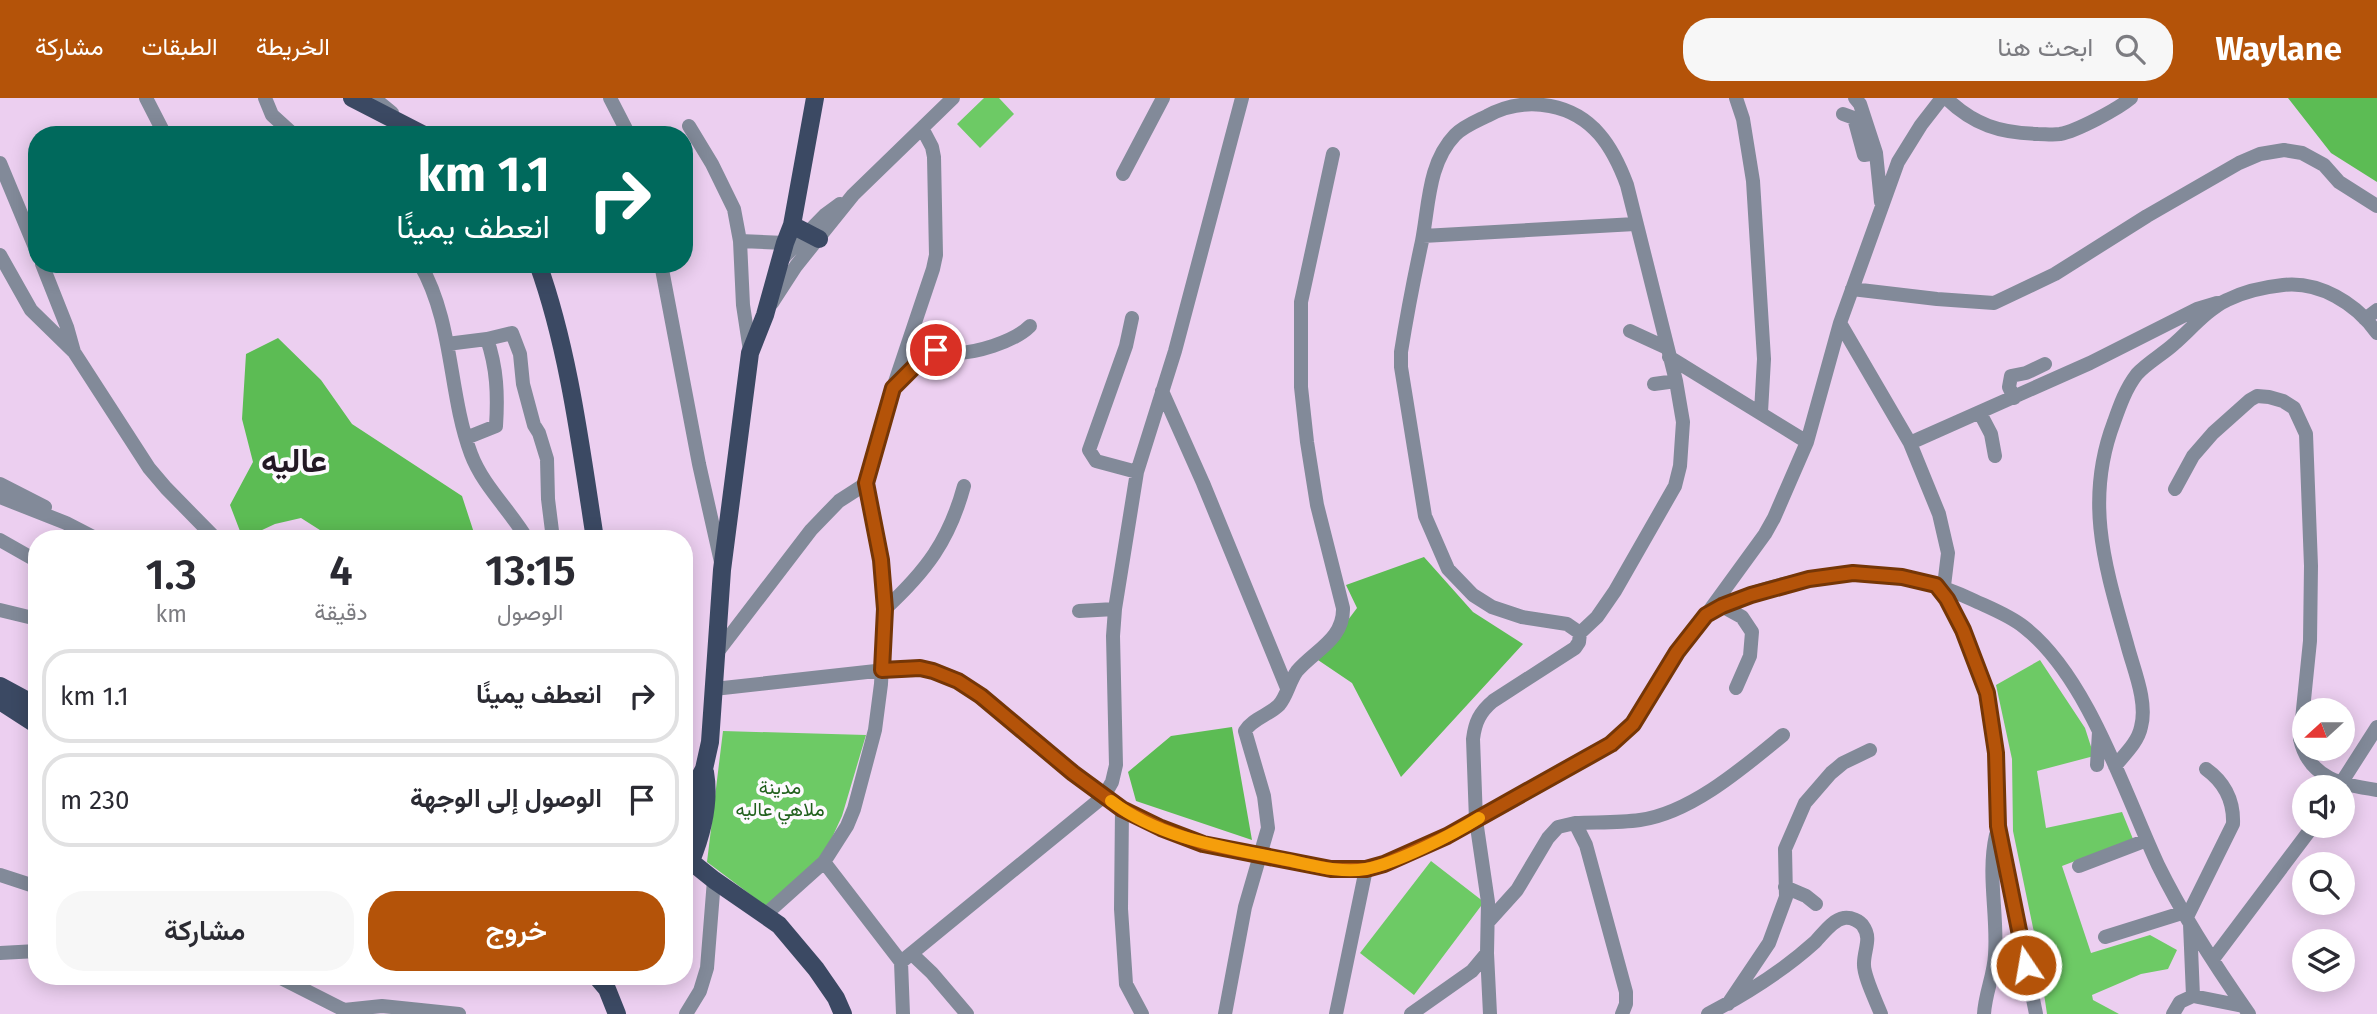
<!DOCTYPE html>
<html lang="ar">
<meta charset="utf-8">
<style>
:root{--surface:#fff;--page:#f7f7f7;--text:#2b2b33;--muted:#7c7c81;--line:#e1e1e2;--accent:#b45309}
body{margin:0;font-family:"Fira Sans",Vazirmatn,sans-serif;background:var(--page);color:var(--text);direction:rtl;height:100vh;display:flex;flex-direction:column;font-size:26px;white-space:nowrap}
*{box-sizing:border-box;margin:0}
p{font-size:23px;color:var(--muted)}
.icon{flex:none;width:38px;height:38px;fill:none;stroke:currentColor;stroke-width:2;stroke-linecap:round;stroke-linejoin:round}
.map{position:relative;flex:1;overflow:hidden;direction:ltr}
.side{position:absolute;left:28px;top:432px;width:665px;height:455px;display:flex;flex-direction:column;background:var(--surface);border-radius:28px;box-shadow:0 4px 18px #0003;direction:rtl}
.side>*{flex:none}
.guide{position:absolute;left:28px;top:28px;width:665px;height:147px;border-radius:28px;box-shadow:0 4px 18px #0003;direction:rtl;background:#00695c;color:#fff;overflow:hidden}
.needle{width:46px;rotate:249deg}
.controls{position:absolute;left:2292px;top:600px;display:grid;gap:14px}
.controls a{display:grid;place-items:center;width:63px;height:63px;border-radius:50%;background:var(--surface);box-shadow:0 4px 18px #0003;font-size:35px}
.pin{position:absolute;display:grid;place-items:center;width:60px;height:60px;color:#fff;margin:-30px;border:4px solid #fff;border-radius:50%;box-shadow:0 2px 7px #0007}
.me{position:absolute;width:77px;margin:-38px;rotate:348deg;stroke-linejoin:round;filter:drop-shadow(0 0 5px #0008)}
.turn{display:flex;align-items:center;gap:24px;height:147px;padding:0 28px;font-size:32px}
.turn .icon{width:91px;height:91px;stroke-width:2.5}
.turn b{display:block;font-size:49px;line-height:60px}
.eta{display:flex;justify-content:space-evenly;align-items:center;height:119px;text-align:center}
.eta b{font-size:42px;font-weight:600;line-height:49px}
.primary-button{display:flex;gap:14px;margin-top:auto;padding:14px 28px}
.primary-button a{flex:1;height:80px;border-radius:28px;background:var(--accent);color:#fff;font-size:28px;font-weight:600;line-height:80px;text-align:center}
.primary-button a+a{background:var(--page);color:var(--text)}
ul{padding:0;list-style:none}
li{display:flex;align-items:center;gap:21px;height:94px;margin:0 14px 10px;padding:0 14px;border:4px solid var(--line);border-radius:28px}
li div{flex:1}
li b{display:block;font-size:26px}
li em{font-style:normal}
header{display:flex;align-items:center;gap:42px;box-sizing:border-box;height:98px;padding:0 35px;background:var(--accent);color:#fff}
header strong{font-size:33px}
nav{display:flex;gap:38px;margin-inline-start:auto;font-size:24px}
.search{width:490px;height:63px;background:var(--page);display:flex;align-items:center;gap:18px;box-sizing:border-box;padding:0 24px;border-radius:28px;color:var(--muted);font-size:26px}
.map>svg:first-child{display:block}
</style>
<header>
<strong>Waylane</strong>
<div class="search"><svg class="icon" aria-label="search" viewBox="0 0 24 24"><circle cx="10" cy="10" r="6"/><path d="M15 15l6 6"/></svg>ابحث هنا</div>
<nav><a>الخريطة</a><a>الطبقات</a><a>مشاركة</a></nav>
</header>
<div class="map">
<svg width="2377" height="916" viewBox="0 0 2377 916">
<rect width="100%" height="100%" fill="#eccff0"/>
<!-- green -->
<path fill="#6dca65" d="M984 0H999L1014 16 980 50 957 26Z
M2040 562 2085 630 2094 658 2037 673 2046 730 2122 714 2133 741 2062 768 2091 855 2150 837 2177 852 2168 871 2141 876 2092 897 2093 902 2119 916H2047L2037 849 2013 733 2012 661 1996 587Z
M723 633 866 637 842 718 824 757 767 809 707 764Z
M1431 763 1484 804 1414 897 1360 855Z"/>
<!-- forest -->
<path fill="#5cbc54" d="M2288 0H2377V84L2331 55Z
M278 240 321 282 352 326 462 398 476 441H334L301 420 275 426 243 441 230 407 253 364 242 321 246 256Z
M1424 459 1473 514 1523 546 1401 679 1352 585 1318 562 1357 510 1346 487Z
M1232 629 1252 742 1136 703 1128 674 1171 638Z"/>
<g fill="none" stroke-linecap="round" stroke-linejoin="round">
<!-- minor -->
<path stroke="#828a99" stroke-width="14" d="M146 0 165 37
M265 0 272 17 294 37
M374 0 392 15
M610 0 629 37
M1736 0 1743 21 1753 83 1764 261 1761 314
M1855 0 1860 6 1876 55 1881 104
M1946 0C1974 27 2000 35 2038 36 2045 36 2053 37 2060 36 2077 33 2118 11 2131 0
M1843 16 1854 20 1864 57 1876 55
M689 28 712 66 734 111 740 143 743 207 750 253
M0 65 37 154
M1123 76 1163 0
M1423 138 1635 126
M740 143 785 145
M0 157 31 212 74 254 149 370 166 390 216 441
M781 162 825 117 840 106
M42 166 67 229 74 254
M420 166C454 225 448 294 471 356 483 388 510 412 527 441
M661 166 699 366 721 464
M1852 191 1937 201 1994 205 2055 176 2147 118 2239 65 2260 56 2284 52 2302 55 2324 67 2339 84 2377 108
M772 205 796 168 853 97 953 0
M1132 220 1126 248 1089 352 1096 363 1137 374
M2365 221 2377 212
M1840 225 1910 345 1939 416 1948 455 1944 488
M1630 233 1667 250
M487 241 512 235 520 256 523 286 534 327 539 335 547 361 548 401 553 441
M447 246 487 241C497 270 498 297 496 328L466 340
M1669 259 1807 344
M1654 286 1676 283
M896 287 930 253C938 251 944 255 952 255 974 256 1014 244 1030 228
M1162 293 1203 385 1287 590
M2014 300 2009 289 2011 278 2026 275 2045 266
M1980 315 1991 336 1995 358
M1910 345 2090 265 2197 211 2217 205
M0 386 45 409
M2175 391 2193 358 2213 335 2250 302 2257 298 2269 299 2283 303 2294 310 2306 336 2311 468 2310 543 2300 641C2309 681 2343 687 2377 692
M0 399 66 425 97 441
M0 442 37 463
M1936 487 1947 501 1963 532 1987 595 1996 655 1998 728 2036 916
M1722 508 1742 519 1752 534 1750 558 1736 590
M885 511C926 473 949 443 964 388
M0 512 37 521
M1079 513 1115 511
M1709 513 1765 436 1774 420 1807 344 1840 225 1898 64 1921 27 1942 0
M716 556 811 432 839 403 867 385
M714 591 903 570 933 573 958 583 981 598 1073 675 1122 711 1161 730 1203 746 1331 771H1366L1384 766 1447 738 1611 646C1645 618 1661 574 1688 540 1694 532 1701 521 1709 516 1744 491 1823 474 1866 476 1904 477 1939 486 1973 502 1990 510 2009 517 2024 529 2088 579 2124 694 2158 767 2183 818 2216 869 2249 916
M2097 667 2099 634
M2115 668C2125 656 2138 644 2141 629 2148 603 2133 570 2127 546 2105 468 2084 403 2114 324 2120 307 2126 290 2137 276 2147 265 2163 256 2174 246 2189 233 2209 210 2227 202 2243 194 2264 189 2283 187 2319 183 2356 205 2377 235
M2338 690 2377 629
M1122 711 1121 811 1126 886 1142 916
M1575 725C1596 724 1619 725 1640 722 1691 715 1744 669 1783 637
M824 764 847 728 854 711 875 632 881 586 885 511 881 462 867 385 893 290 933 171 936 157 934 59 932 49 922 30
M2079 768 2147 742
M0 777 37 789
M1785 789 1806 798 1816 806
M766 816 824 764 901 864 903 916
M2187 819 2233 726C2234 702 2224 684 2206 671
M1489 823 1517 792 1548 740 1558 729 1575 725 1586 747 1626 894V906L1622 916
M2190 826 2193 898
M2105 839 2185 814
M0 855 37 853
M912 856 932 875 967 916
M2213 861 2313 728
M901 864 1104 698 1112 684 1116 667 1113 538 1115 511 1137 374 1175 253 1242 0
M277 878 350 915
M1728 906 1769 845 1786 799 1785 751 1805 705 1831 675 1843 665 1870 652
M344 912 382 908 459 916
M686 916 700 893 707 870 714 782
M1225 916 1245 809 1268 730 1264 698 1245 633C1252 621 1269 617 1279 607 1287 598 1289 584 1297 573 1315 552 1344 541 1343 510L1317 407 1307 344 1301 289V204L1333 56
M1336 916 1366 771
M1411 916 1472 873 1487 855
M1490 916 1487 855 1488 804 1476 722 1473 641C1475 624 1480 614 1493 603L1575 550 1579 544 1580 535 1597 519 1615 493 1675 388 1680 368 1683 324 1676 283 1627 87C1613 49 1593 16 1550 8 1528 4 1507 7 1487 18 1477 23 1464 28 1455 37 1428 65 1429 107 1422 143 1414 180 1407 216 1401 254V269L1425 418 1448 471 1473 497 1492 509 1522 519 1567 526 1580 535
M1708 916C1746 896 1783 873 1815 844 1823 836 1832 822 1844 820 1851 819 1860 823 1863 828 1872 840 1864 852 1864 865 1863 877 1876 903 1881 916
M1984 916C1985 896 1994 877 1995 857 1998 817 1987 777 1996 737
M2173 916 2180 904 2193 898 2243 908"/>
<!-- major -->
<path stroke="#3b4963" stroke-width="18" d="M352 0 424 37
M792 127 819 141
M538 166C569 252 581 351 595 441
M0 588 37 608
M0 603 37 627
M684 727 697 684 704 671 710 644 722 472 750 255 765 217 785 145 792 127 815 0
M684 758 714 782 779 827 816 871 836 900 843 916
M691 763C702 736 710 703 705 674
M596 878 607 891 617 916"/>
</g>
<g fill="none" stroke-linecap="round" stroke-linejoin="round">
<defs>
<path id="route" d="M936 252 930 253 893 290 866 385 881 462 885 511 882 572 920 570 933 573 958 583 981 598 1073 675 1122 711 1161 730 1203 746 1331 771H1366L1384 766 1447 738 1611 646 1633 626 1677 554 1706 517 1722 508 1751 497 1809 481 1853 475 1902 479 1936 487 1947 501 1963 532 1987 595 1996 655 1998 728 2026 867"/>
</defs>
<!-- route casing -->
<use href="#route" stroke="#753606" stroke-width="18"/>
<!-- route -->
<use href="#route" stroke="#b45309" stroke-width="12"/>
<!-- slow -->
<path stroke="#f59e0b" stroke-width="12" d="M1111 703C1161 741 1222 749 1282 761 1309 766 1339 776 1366 771 1397 765 1452 737 1479 720"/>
</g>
<g text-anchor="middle" stroke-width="7" stroke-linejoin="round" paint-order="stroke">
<!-- park labels -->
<g font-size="19" fill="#21601d" stroke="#fdfafe">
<text x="780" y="696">مدينة<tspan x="780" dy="22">ملاهي عاليه</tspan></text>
</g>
<!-- town labels -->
<g font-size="33" font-weight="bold" fill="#231824" stroke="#fdfafe">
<text x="294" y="374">عاليه</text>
</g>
</g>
</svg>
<div class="controls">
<a><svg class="needle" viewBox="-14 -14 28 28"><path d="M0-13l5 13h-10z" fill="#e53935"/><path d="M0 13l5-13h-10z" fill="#7c7c81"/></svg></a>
<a><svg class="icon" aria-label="sound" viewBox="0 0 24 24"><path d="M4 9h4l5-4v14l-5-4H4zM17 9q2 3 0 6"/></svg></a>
<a><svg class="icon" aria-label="search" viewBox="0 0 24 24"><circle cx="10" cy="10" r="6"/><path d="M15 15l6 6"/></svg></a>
<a><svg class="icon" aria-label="layers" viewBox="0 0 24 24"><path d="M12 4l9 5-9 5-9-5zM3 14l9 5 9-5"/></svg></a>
</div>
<div class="pin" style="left:936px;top:252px;background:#d93025"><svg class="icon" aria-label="arrive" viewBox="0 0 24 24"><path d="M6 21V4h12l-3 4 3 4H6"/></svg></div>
<svg class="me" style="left:2026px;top:867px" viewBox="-20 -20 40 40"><circle r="17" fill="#b45309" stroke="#fff" stroke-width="3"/><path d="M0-11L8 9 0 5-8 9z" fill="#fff"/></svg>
<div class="guide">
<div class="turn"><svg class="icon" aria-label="right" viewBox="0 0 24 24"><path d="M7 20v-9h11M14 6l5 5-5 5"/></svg><div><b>1.1 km</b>انعطف يمينًا</div></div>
</div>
<section class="side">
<div class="eta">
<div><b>13:15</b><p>الوصول</p></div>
<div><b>4</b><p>دقيقة</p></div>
<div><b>1.3</b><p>km</p></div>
</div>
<ul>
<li><svg class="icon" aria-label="right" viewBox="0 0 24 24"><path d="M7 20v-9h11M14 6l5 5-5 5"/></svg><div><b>انعطف يمينًا</b></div><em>1.1 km</em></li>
<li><svg class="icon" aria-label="arrive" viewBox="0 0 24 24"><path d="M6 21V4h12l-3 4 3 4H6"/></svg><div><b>الوصول إلى الوجهة</b></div><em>230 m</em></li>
</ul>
<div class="primary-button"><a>خروج</a><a>مشاركة</a></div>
</section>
</div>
